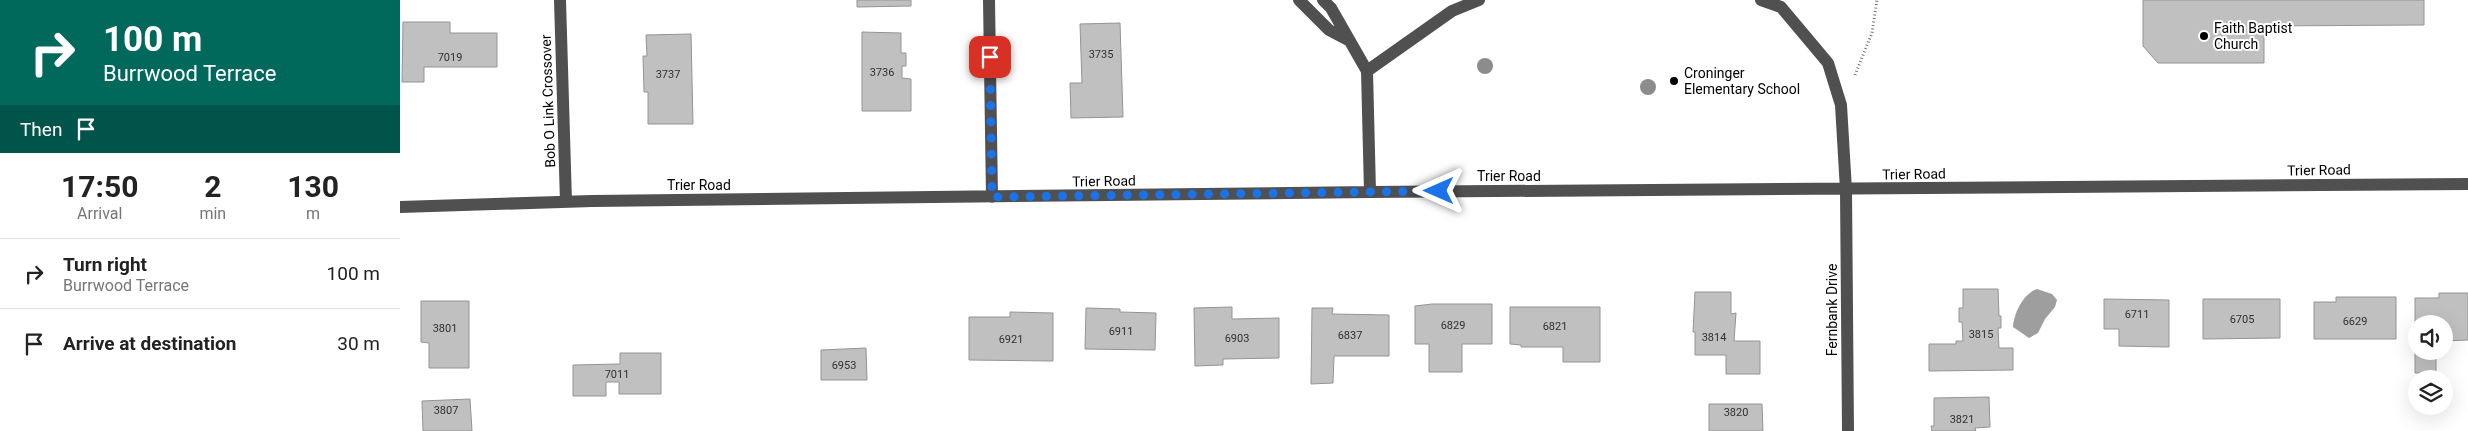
<!DOCTYPE html>
<style>
:root{--surface:#fff;--page:#f2f2f2;--text:#222;--muted:#767676;--line:#e0e0e0}
body{margin:0;font-family:Roboto,sans-serif;background:var(--page);color:var(--text);height:100vh;display:flex;flex-direction:column;font-size:19px;white-space:nowrap}
*{box-sizing:border-box;margin:0}
p{font-size:16px;color:var(--muted)}
.icon{flex:none;width:28px;height:28px;fill:none;stroke:currentColor;stroke-width:2;stroke-linecap:round;stroke-linejoin:round}
.map{position:relative;flex:1;overflow:hidden}
.details{display:flex;flex-direction:column;background:var(--surface);width:400px}
.details>*{flex:none}
.hud{background:#00695c;color:#fff;overflow:hidden}
.controls{position:absolute;left:2008px;top:315px;display:grid;gap:10px}
.controls a{display:grid;place-items:center;width:45px;height:45px;border-radius:50%;background:var(--surface);box-shadow:0 5px 20px #0002;font-size:25px}
.pin{position:absolute;display:grid;place-items:center;width:42px;height:42px;color:#fff;margin:-21px;border-radius:10px;box-shadow:0 2px 8px #0006}
.me{position:absolute;width:55px;margin:-28px;rotate:270deg;stroke-linejoin:round;filter:drop-shadow(0 0 4px #0008)}
.turn{display:flex;align-items:center;gap:18px;height:105px;padding:0 20px;font-size:22px}
.turn .icon{width:65px;height:65px;stroke-width:2.5}
.turn b{display:block;font-size:35px;line-height:42px}
.then{display:flex;align-items:center;height:48px;padding:0 20px;background:#0003;gap:10px;font-size:19px}
.eta{display:flex;justify-content:space-evenly;align-items:center;height:85px;text-align:center}
.eta b{font-size:30px;font-weight:700;line-height:35px}
ul{padding:0;list-style:none}
li{display:flex;align-items:center;gap:15px;height:70px;padding:0 20px;border-top:1px solid var(--line)}
li div{flex:1}
li b{display:block;font-size:19px}
li em{font-style:normal}
main{display:flex;flex:1;min-height:0}
.map>svg:first-child{display:block}
</style>
<main>
<section class="details">
<div class="hud">
<div class="turn"><svg class="icon" aria-label="right" viewBox="0 0 24 24"><path d="M7 20v-9h11M14 6l5 5-5 5"/></svg><div><b>100 m</b>Burrwood Terrace</div></div>
<div class="then">Then<svg class="icon" aria-label="arrive" viewBox="0 0 24 24"><path d="M6 21V4h12l-3 4 3 4H6"/></svg></div>
</div>
<div class="eta">
<div><b>17:50</b><p>Arrival</p></div>
<div><b>2</b><p>min</p></div>
<div><b>130</b><p>m</p></div>
</div>
<ul>
<li><svg class="icon" aria-label="right" viewBox="0 0 24 24"><path d="M7 20v-9h11M14 6l5 5-5 5"/></svg><div><b>Turn right</b><p>Burrwood Terrace</p></div><em>100 m</em></li>
<li><svg class="icon" aria-label="arrive" viewBox="0 0 24 24"><path d="M6 21V4h12l-3 4 3 4H6"/></svg><div><b>Arrive at destination</b></div><em>30 m</em></li>
</ul>
</section>
<div class="map">
<svg width="2068" height="431" viewBox="0 0 2068 431">
<rect width="100%" height="100%" fill="#fff"/>
<!-- water -->
<path fill="#9e9e9e" d="M1637 289 1652 294 1657 300 1655 307 1645 319 1638 333 1629 338 1613 327C1614 313 1623 294 1637 289Z"/>
<!-- building -->
<path fill="#c0c0c0" stroke="#949494" d="M457 0H511V6L457 7Z
M1743 0H2024V25L1864 26V63H1758L1743 46Z
M3 22H50V33H97V67H24V82H2Z
M720 23 723 117 671 118 670 83H682L680 24Z
M462 32 501 33V53H506V66H502V78L511 79V111H462Z
M291 34 293 124H248V92H244L243 56H247L246 35Z
M1563 289H1598L1599 316H1601V328H1598L1599 348H1613V370L1529 371V344H1556V341H1563L1562 322H1559V308H1563Z
M1295 292H1331V314L1336 313 1334 341H1360V374H1326V355H1295V332H1293Z
M2039 293H2068V340L2044 341V324H2016V351H2036V373H2015V298H2039Z
M1936 297H1996V339H1914V302H1936Z
M1704 299 1769 300V347L1719 346V329H1704Z
M1803 299H1880V338L1803 339Z
M21 301H69V368H29V343L21 342Z
M1032 304H1092V344H1062V372H1029V344H1015V306Z
M832 307V319L879 318V358L823 359V365L795 366 794 308Z
M1110 307H1200V362H1163V347H1121V345L1110 344Z
M686 308 720 309V312L756 313 755 350 685 349Z
M912 308H933L932 314 989 315V356H934L933 383 911 384Z
M610 312 653 313V361L569 360V317H610Z
M466 348 467 380H421V350Z
M220 353H261V394H219V382H206V396H173V365L220 364Z
M1589 397 1590 427 1575 428 1576 431H1532L1531 426H1534V398Z
M70 399 72 431H23L22 401Z
M1309 404H1362L1363 431H1309Z"/>
<g fill="none" stroke-linecap="round" stroke-linejoin="round">
<!-- path -->
<path stroke="#727272" stroke-width="3" stroke-dasharray="1 2.5" stroke-linecap="butt" d="M1455 75 1472 33 1477 0"/>
<!-- minor -->
<path stroke="#505050" stroke-width="12" d="M160 0 166 202
M589 0 592 197
M899 0 929 30 950 41
M923 0 931 8 967 71 970 192
M1361 0 1381 7 1428 63 1441 105 1446 190 1448 431
M967 71 1052 11 1079 0
M0 207 192 201 970 192 2068 184"/>
</g>
<!-- trees -->
<g fill="#8c8c8c">
<circle cx="1085" cy="66" r="8"/>
<circle cx="1248" cy="87" r="8"/>
</g>
<g fill="none" stroke-linecap="round" stroke-linejoin="round">
<!-- route -->
<path stroke="#1a73e8" stroke-width="9" stroke-dasharray="0 16.2" d="M590 57 592 197 1039 191"/>
</g>
<!-- markers -->
<g fill="#000" stroke="#fff" stroke-width="2">
<circle cx="1804" cy="36" r="5"/>
<circle cx="1274" cy="81" r="5"/>
</g>
<g text-anchor="middle" stroke-width="4" stroke-linejoin="round" paint-order="stroke">
<!-- number labels -->
<g font-size="11" fill="#303030">
<text x="701" y="58">3735</text>
<text x="50" y="61">7019</text>
<text x="482" y="76">3736</text>
<text x="268" y="78">3737</text>
<text x="1737" y="318">6711</text>
<text x="1842" y="323">6705</text>
<text x="1955" y="325">6629</text>
<text x="1053" y="329">6829</text>
<text x="1155" y="330">6821</text>
<text x="45" y="332">3801</text>
<text x="721" y="335">6911</text>
<text x="1581" y="338">3815</text>
<text x="950" y="339">6837</text>
<text x="1314" y="341">3814</text>
<text x="837" y="342">6903</text>
<text x="611" y="343">6921</text>
<text x="444" y="369">6953</text>
<text x="217" y="378">7011</text>
<text x="46" y="414">3807</text>
<text x="1336" y="416">3820</text>
<text x="1562" y="423">3821</text>
</g>
<!-- poi labels -->
<g font-size="14" fill="#000" stroke="#fff" text-anchor="start">
<text x="1814" y="33">Faith Baptist<tspan x="1814" dy="16">Church</tspan></text>
<text x="1284" y="78">Croninger<tspan x="1284" dy="16">Elementary School</tspan></text>
</g>
<!-- street labels -->
<g font-size="14" fill="#000" stroke="#fff">
<text transform="translate(148 101) rotate(-92)" y="5">Bob O Link Crossover</text>
<text transform="translate(1919 170) rotate(-1)" y="5">Trier Road</text>
<text transform="translate(1514 174) rotate(-1)" y="5">Trier Road</text>
<text x="1109" y="181">Trier Road</text>
<text transform="translate(704 181) rotate(-1)" y="5">Trier Road</text>
<text x="299" y="190">Trier Road</text>
<text transform="translate(1432 310) rotate(-90)" y="5">Fernbank Drive</text>
</g>
</g>
</svg>
<div class="controls">
<a><svg class="icon" aria-label="sound" viewBox="0 0 24 24"><path d="M4 9h4l5-4v14l-5-4H4zM17 9q2 3 0 6"/></svg></a>
<a><svg class="icon" aria-label="layers" viewBox="0 0 24 24"><path d="M12 4l9 5-9 5-9-5zM3 14l9 5 9-5"/></svg></a>
</div>
<div class="pin" style="left:590px;top:57px;background:#d93025"><svg class="icon" aria-label="arrive" viewBox="0 0 24 24"><path d="M6 21V4h12l-3 4 3 4H6"/></svg></div>
<svg class="me" style="left:1039px;top:191px" viewBox="-20 -20 40 40"><path d="M0-17L14 15 0 8-14 15z" fill="#1a73e8" stroke="#fff" stroke-width="4"/></svg>
</div>
</main>
